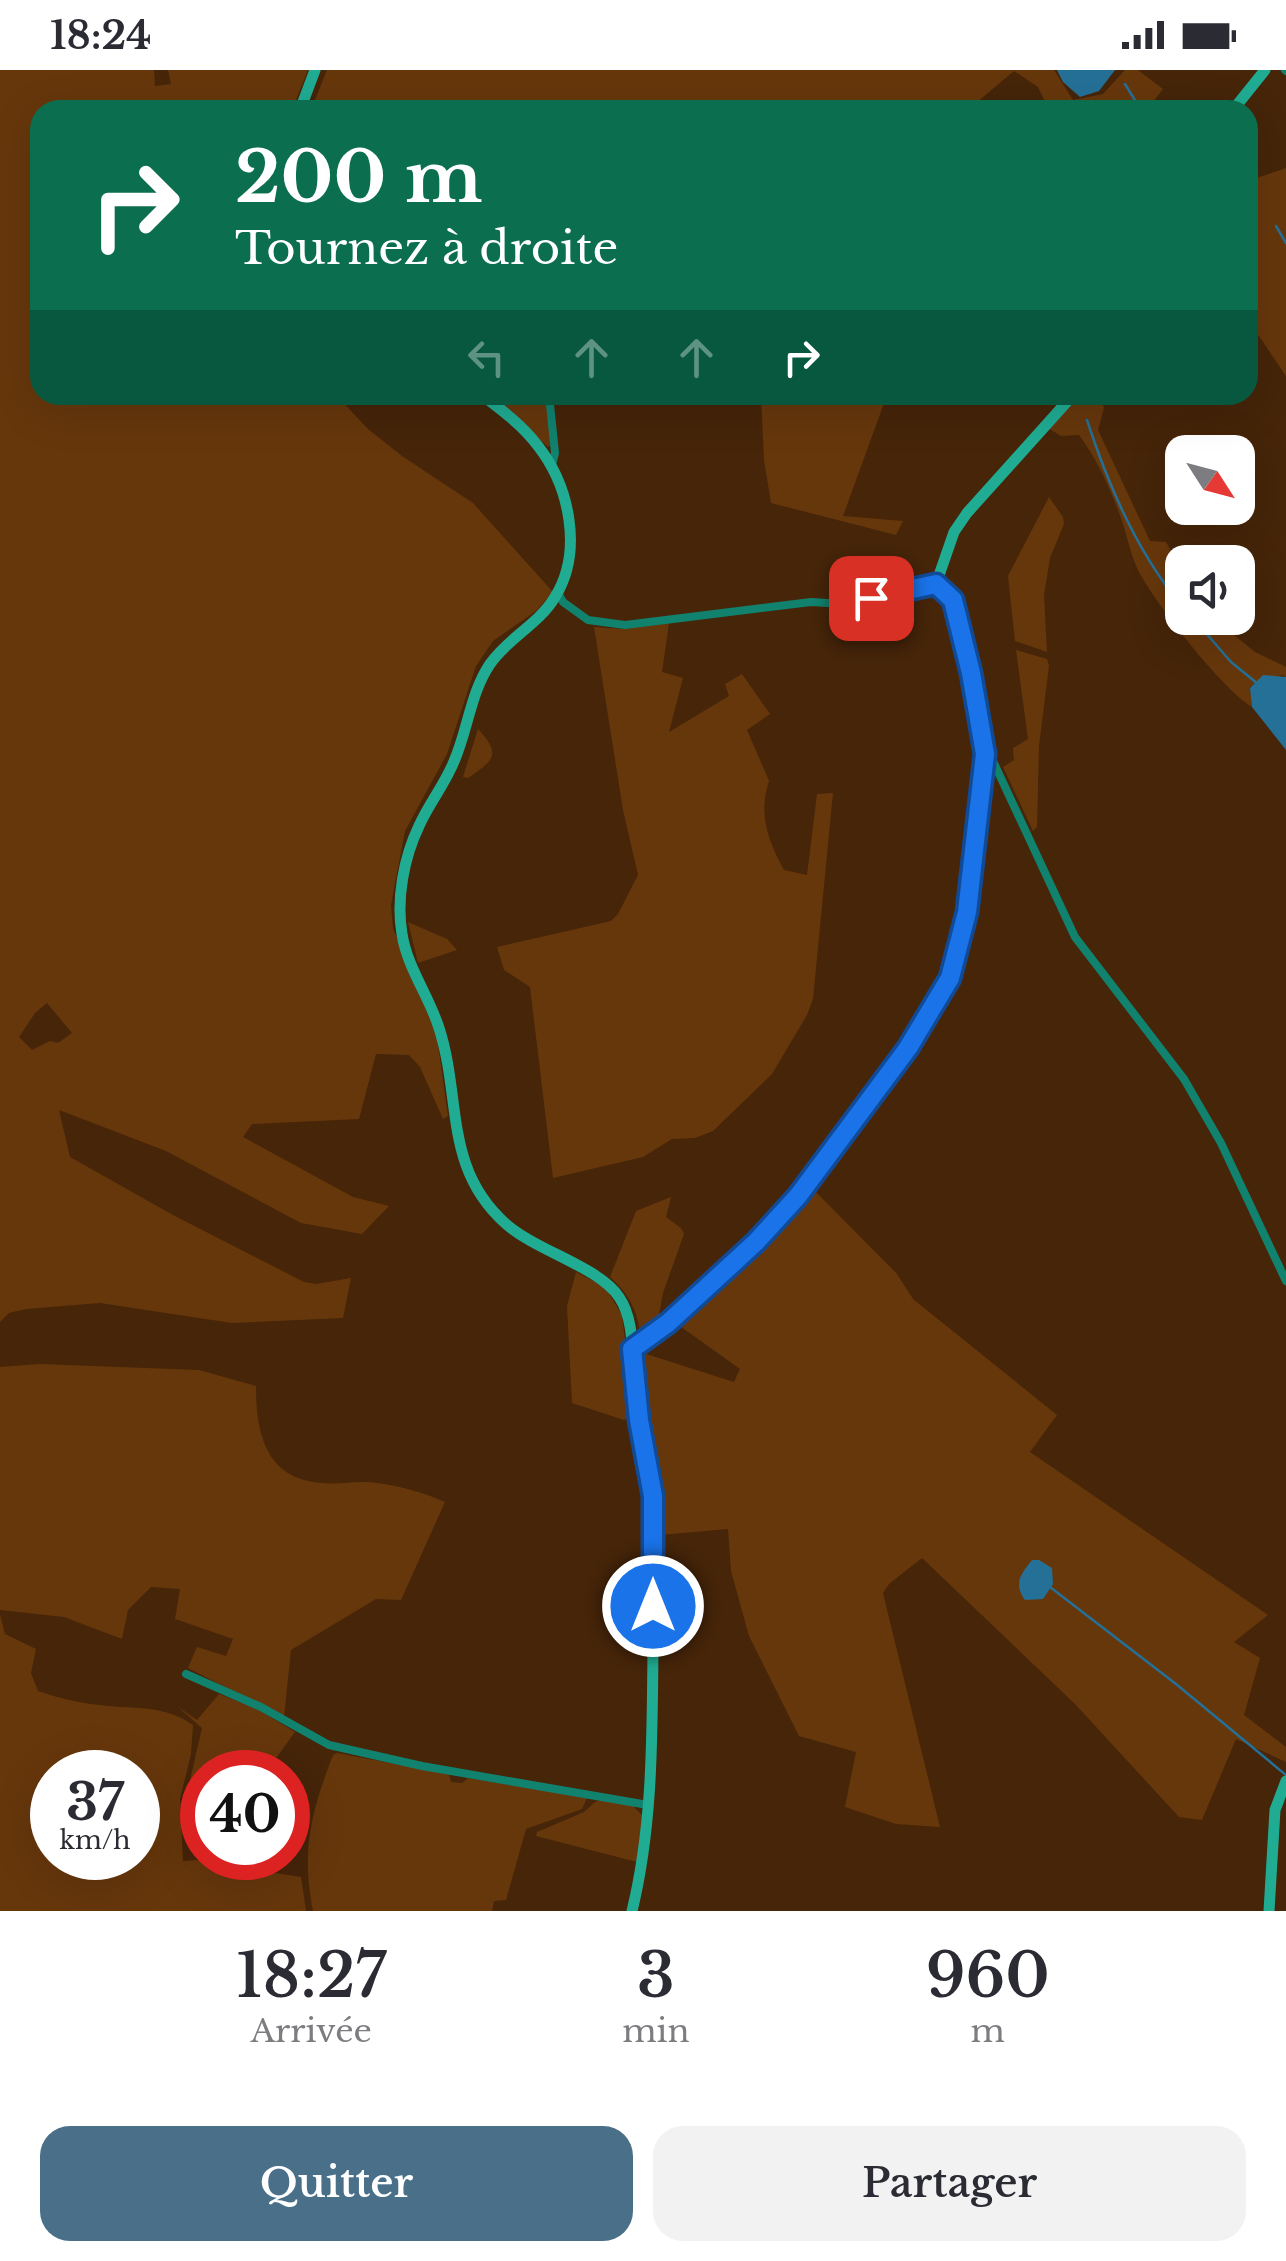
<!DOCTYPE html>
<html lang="fr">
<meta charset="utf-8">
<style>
:root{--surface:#fff;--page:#f2f2f3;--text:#2b2b33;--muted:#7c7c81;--accent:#496f89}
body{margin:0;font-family:"Libre Baskerville",serif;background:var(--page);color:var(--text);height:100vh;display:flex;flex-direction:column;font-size:38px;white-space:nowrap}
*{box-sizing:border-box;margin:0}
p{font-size:32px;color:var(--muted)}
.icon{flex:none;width:55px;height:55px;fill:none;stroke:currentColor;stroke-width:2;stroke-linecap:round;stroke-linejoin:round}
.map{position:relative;height:1841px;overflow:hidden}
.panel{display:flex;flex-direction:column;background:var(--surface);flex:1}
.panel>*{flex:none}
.top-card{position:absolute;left:30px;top:30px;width:1228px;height:305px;border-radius:30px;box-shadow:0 10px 40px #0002;background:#0b6e4f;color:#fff;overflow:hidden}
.needle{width:65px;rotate:126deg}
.controls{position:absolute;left:1165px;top:365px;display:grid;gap:20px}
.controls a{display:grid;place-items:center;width:90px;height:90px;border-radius:20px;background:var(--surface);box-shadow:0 10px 40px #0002;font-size:50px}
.speed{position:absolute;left:30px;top:1680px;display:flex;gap:20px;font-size:50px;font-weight:700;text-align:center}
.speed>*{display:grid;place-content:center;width:130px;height:130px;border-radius:50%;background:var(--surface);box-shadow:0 10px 40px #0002;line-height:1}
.speed small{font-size:25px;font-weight:400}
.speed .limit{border:15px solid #d22;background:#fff;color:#111}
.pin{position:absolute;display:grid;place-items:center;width:85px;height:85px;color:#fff;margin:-42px;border-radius:20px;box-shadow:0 5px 15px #0006}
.me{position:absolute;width:110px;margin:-55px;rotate:0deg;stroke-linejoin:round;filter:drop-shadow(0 0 8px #0008)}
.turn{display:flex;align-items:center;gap:35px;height:210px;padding:0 40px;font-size:45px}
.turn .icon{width:130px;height:130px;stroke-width:2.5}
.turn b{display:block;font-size:70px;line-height:85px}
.lanes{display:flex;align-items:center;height:95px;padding:0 40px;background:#0003;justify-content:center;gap:50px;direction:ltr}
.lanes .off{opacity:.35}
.eta{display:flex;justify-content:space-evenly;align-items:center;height:170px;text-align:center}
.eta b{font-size:60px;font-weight:600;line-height:70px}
.cta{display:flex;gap:20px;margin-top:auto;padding:20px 40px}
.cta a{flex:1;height:115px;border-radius:30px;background:var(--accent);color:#fff;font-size:40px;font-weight:600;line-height:115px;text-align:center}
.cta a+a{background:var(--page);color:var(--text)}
.status{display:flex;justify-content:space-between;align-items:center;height:70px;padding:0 50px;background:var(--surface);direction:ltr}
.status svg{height:28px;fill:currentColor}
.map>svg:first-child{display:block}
</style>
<div class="status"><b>18:24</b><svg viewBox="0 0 49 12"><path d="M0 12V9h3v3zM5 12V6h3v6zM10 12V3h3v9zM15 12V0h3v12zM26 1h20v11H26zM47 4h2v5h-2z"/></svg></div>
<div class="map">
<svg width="1286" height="1841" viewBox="0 0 1286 1841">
<rect width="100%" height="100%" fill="#462509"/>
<!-- green -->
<path fill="#67370c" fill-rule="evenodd" d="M0 0H154L155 16 171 14 168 0H308L292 40H40V325H336L368 359 402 386 473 433 553 522 536 541 493 571 476 596 447 684 405 761 391 835 393 858 437 967 448 1046 443 1049 420 997 409 985 376 984 359 1049 252 1054 243 1067 353 1127 389 1136 362 1164 301 1153 166 1081 59 1040 70 1087 173 1145 304 1212 316 1214 351 1208 343 1248 232 1253 100 1233 26 1239 9 1243 0 1252ZM47 933 72 963 58 973 50 971 32 980 19 967 35 943Z
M327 0H1054L1073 30 1103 24 1125 0H1138L1163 19 1147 40H1049L1038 17 1014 1 970 38 972 40H311Z
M1286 98V306L1248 250V111Z
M489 325H548L553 374 548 377Z
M761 325H887L843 446 903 451 896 465 771 433 764 390Z
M1079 325H1099L1104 338 1098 360 1150 471 1166 472 1182 500V548H1213L1255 582 1286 597V607L1282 605 1250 617 1252 637C1222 619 1154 532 1138 500 1130 483 1127 465 1121 448 1111 420 1097 389 1079 365L1061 366 1048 358Z
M1049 427 1063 447 1064 454 1050 488 1044 525 1047 582 1015 571 1008 506Z
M669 553 662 602 683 608 669 662 729 626 725 614 742 604 770 644 747 660 769 711C758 744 768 771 784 800L807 805 817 724 833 723 813 929 807 945 772 1004 713 1061 695 1068 672 1069 643 1087 553 1108 530 917 504 900 497 877 611 851 618 844 638 805 623 740 594 557 624 559Z
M1016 580 1047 589 1049 596 1039 676 1037 757 1033 761 1003 697 1014 690 1013 678 1028 669Z
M478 659C502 685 494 690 468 708L463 707Z
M408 852 447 869 457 880 418 893Z
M813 1119 897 1204 913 1229 1057 1345 1030 1382 1268 1545 1234 1572 1260 1588 1244 1645 1286 1677V1692L1236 1669 1202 1750 1179 1747 1075 1634 922 1488 889 1514 883 1523 940 1757 896 1754 845 1737 856 1682 799 1666 749 1566 731 1501 728 1459 660 1465 655 1400 642 1320 643 1283 734 1312 740 1299 677 1254 793 1144Z
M671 1127 666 1147 681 1158 684 1164 663 1223 657 1256 640 1266C639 1242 628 1223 610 1207L636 1141Z
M576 1202 605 1217 622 1245 634 1345 624 1350 572 1333 567 1236Z
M40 1294 199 1300 256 1316C256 1364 266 1409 322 1413 340 1415 359 1410 377 1413 400 1416 423 1422 445 1432L401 1530 376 1529 291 1580 284 1647 188 1598 197 1577 226 1586 233 1569 175 1549 180 1519 151 1517 128 1540 122 1569 64 1547 0 1540V1297Z
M0 1545 5 1564 36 1579 31 1603 38 1621C61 1629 84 1634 109 1636 140 1639 166 1636 193 1655L191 1684 180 1729 183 1791 196 1790 301 1807 306 1841H0ZM138 1702V1788H52V1702Z
M219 1624 257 1639 295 1662 266 1702H202V1757L186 1758 188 1719 202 1658 177 1636 197 1650Z
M337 1683 449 1704 451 1712 462 1713 468 1708 587 1728 582 1739 526 1759 506 1830 494 1831 492 1841H313C301 1779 311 1743 333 1685Z
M604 1729 633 1736 643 1746 637 1792 536 1766 537 1762 584 1742 595 1732Z"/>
<!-- water -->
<path fill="#257097" d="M1057 0H1115L1099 21 1080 27 1063 12Z
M1263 605 1286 607V680L1252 637 1250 618Z
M1032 1490H1039L1052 1498 1053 1514 1043 1529 1025 1530C1013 1513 1021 1504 1032 1490Z"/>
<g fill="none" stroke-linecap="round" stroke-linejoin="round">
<!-- stream -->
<path stroke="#257097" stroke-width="2.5" d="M1125 14 1141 40
M1276 156 1286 173
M1087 350C1108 415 1138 484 1182 536
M1193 548 1231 592 1258 614
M1050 1517 1176 1614 1286 1705"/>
<!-- street -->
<path stroke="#10826e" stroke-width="8" d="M1285 0 1286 1
M549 325 555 383 552 395
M558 523 563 532 588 550 625 555 811 532 845 534 936 514
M985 684 993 691 1075 867 1184 1009 1221 1073 1286 1211
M186 1604 261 1637 329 1675 422 1696 648 1735"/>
<!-- secondary -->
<path stroke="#20ac93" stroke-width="11" d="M300 40 315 0
M1233 40 1265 0
M482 325C502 340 523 356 538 376 570 417 583 482 555 527 539 554 508 568 490 594 471 622 468 658 455 689 446 713 429 733 419 756 404 787 396 829 402 864 407 897 429 926 439 958 462 1029 443 1098 506 1154 537 1181 599 1197 619 1227 636 1252 631 1288 635 1318 639 1354 650 1390 653 1427 656 1477 653 1529 653 1579 652 1667 653 1755 632 1841
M632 1279 668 1253 756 1172 798 1126 908 978 950 908 967 842 985 684 971 603 953 530 936 514 954 462 967 443 1073 325
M1269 1841 1275 1740 1286 1711"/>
</g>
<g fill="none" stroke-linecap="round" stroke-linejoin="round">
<defs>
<path id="route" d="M653 1536V1426L639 1350 632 1279 668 1253 756 1172 798 1126 908 978 950 908 967 842 985 684 971 603 953 530 936 514 871 528"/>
</defs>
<!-- route casing -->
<use href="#route" stroke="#114b97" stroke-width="25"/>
<!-- route -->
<use href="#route" stroke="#1a73e8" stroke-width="18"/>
</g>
</svg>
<div class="controls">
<a><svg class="needle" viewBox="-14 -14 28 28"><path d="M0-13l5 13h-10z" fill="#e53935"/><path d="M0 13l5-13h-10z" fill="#7c7c81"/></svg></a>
<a><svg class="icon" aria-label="sound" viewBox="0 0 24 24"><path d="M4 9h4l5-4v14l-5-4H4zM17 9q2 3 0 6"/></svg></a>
</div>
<div class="speed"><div>37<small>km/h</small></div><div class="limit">40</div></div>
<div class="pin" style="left:871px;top:528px;background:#d93025"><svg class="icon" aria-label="arrive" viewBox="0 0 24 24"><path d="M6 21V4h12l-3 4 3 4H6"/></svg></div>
<svg class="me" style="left:653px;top:1536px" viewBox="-20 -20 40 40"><circle r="17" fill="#1a73e8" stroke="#fff" stroke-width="3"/><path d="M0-11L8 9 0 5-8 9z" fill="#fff"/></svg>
<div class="top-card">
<div class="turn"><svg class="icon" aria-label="right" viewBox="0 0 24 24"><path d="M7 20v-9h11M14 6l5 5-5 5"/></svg><div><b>200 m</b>Tournez à droite</div></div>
<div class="lanes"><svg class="icon off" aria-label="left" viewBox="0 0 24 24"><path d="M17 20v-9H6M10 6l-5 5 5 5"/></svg><svg class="icon off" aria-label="ahead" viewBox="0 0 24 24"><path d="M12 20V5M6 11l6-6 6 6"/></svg><svg class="icon off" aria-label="ahead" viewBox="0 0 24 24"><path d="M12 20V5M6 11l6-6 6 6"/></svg><svg class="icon" aria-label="right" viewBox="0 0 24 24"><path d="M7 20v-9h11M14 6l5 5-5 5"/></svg></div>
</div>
</div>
<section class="panel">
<div class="eta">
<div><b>18:27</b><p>Arrivée</p></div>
<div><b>3</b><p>min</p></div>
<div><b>960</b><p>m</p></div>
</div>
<div class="cta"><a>Quitter</a><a>Partager</a></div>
</section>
